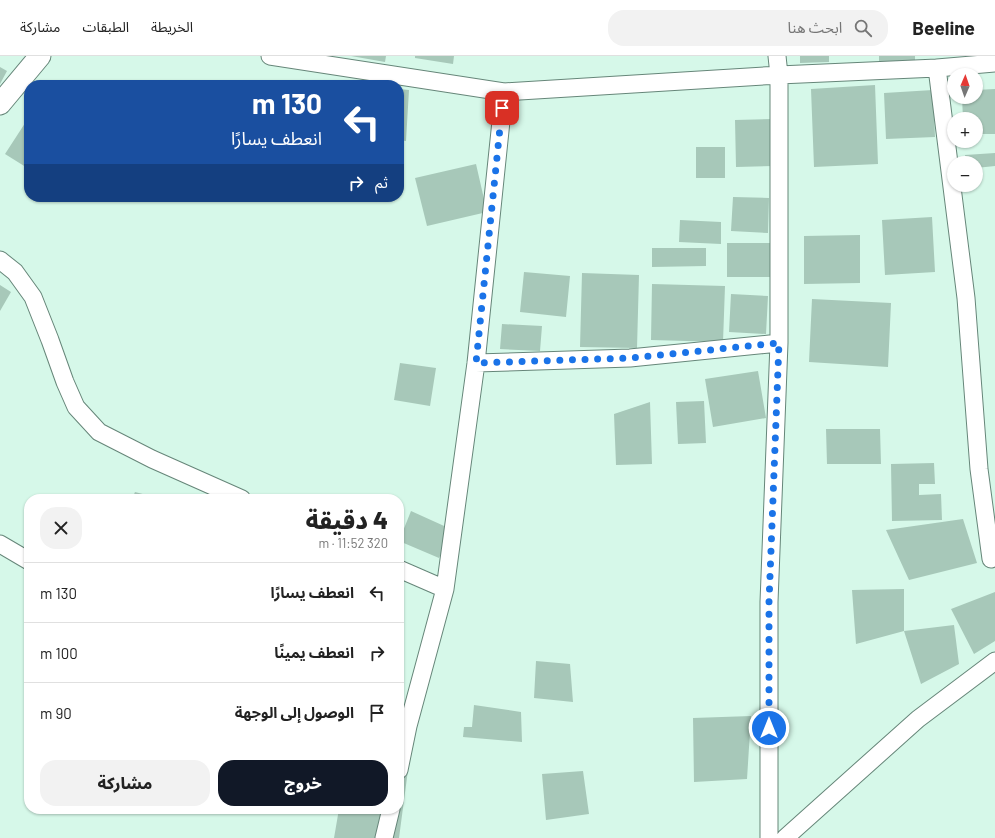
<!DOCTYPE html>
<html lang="ar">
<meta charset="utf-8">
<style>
:root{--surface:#fff;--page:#f2f2f2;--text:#222;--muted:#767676;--line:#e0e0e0;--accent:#111827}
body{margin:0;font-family:Barlow,"Noto Sans Arabic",sans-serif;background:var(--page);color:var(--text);direction:rtl;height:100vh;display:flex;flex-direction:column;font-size:15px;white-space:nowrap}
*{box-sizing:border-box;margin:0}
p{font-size:13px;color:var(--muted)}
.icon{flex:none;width:22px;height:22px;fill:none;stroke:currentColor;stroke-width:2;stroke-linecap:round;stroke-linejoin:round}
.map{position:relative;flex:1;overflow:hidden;direction:ltr}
.drawer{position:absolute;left:24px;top:438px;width:380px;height:320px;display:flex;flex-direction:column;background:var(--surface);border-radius:16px;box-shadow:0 1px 3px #0004;direction:rtl}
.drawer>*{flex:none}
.hud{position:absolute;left:24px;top:24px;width:380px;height:122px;border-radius:16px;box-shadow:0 1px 3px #0004;direction:rtl;background:#1a4fa0;color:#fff;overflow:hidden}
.needle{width:26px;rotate:2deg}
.controls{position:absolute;left:947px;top:12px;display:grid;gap:8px}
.controls a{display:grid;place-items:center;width:36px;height:36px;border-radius:50%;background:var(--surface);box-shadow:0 1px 3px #0004;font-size:20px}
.pin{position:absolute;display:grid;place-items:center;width:34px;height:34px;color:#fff;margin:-17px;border-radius:8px;box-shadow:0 2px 6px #0006}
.me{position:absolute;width:44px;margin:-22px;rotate:0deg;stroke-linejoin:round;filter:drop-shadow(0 0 3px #0008)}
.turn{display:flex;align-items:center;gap:14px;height:84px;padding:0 16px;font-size:18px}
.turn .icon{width:52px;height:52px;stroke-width:2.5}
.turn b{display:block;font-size:28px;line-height:34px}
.then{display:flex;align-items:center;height:38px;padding:0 16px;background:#0003;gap:8px;font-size:15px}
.round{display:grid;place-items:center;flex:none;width:42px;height:42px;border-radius:16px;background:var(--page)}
.head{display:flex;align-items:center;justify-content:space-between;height:68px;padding:0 16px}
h1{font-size:24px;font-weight:800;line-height:30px}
.cta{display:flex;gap:8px;margin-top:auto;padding:8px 16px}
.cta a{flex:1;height:46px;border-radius:16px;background:var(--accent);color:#fff;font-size:16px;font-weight:800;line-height:46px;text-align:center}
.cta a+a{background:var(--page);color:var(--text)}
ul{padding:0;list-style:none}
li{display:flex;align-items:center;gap:12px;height:60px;padding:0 16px;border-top:1px solid var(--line)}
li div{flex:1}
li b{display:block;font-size:15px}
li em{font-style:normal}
header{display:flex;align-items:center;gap:24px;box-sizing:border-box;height:56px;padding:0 20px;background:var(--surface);border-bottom:1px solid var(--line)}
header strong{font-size:19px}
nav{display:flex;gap:22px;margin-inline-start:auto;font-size:14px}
.search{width:280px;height:36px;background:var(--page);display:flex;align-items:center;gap:10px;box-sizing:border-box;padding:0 14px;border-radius:16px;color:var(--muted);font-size:15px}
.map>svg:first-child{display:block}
</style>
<header>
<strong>Beeline</strong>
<div class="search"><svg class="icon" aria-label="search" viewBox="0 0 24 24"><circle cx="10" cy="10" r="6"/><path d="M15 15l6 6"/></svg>ابحث هنا</div>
<nav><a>الخريطة</a><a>الطبقات</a><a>مشاركة</a></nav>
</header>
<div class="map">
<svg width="995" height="782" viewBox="0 0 995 782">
<rect width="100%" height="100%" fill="#d6f8e9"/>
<!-- building -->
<path fill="#a7c8b9" d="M351 0H386L385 6Z
M415 0H454L453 8 415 2Z
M800 0H829V6L800 7Z
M879 0H915V7H879Z
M0 11 7 15 0 28Z
M264 24V29H221V25Z
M875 29 878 108 814 111 811 33Z
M399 33 409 34 406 85 399 84Z
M995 33V78H976V63H963L962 41H976V34Z
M933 34 935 81 886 83 884 37Z
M29 61V113L5 98Z
M773 63 774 110 736 111 735 64Z
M696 91H725V122H696Z
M995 97V110L976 112V107H966L965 99Z
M476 108 487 156 427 170 415 122Z
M733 141 769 142 768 177 731 175Z
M932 161 935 216 885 219 882 164Z
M680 164 721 166V188L679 186Z
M860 179V227L804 228V180Z
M727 187H773V221H727Z
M652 192H706V210L652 211Z
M524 216 570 220 566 261 520 256Z
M582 217 639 219 637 292 580 291Z
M652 228 725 230 723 286 651 284Z
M0 229 11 236 0 255Z
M731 238 768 240 766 278 729 276Z
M812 243 891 247 888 311 809 306Z
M502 268 542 270 540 295 500 293Z
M400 307 436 312 430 350 394 344Z
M758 315 766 362 713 371 705 323Z
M704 345 706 387 678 388 676 346Z
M650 346 652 408 616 409 614 358Z
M826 373H880L881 408H827Z
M934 407 935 428H919V439L941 438 942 464 892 465 891 408Z
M135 436 158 442V443H132Z
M411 455 453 474 439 502 399 485Z
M963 463 977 507 909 524 886 474Z
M904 533V575L856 588 852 534Z
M995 536V585L974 598 951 553Z
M954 569 959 608 921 628 904 575Z
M399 583 402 584 400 594H399Z
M536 605 570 608 573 646 534 642Z
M474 649 521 656 522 686 463 681 464 671H472Z
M751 660 747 723 694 726 693 662Z
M399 713 408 714 399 782H334L339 753H399Z
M583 715 589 758 546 764 542 718Z"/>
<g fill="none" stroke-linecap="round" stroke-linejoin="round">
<defs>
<path id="minor" d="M270 0 504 36 779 19 937 12 995 7
M937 12 966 242 979 413 991 503
M0 204 15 216 33 241 50 284 65 326 76 351 99 376 152 403 242 443
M476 307 630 302 779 287
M0 488 29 505
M399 513 445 533
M399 714 408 670 445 533 476 307 504 36
M384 782 391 753
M769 782V546L779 287V19L777 0
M785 782 918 663 995 605"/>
<path id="tertiary" d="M0 48 40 0"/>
</defs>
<!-- minor casing -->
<use href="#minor" stroke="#668679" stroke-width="19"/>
<!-- tertiary casing -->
<use href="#tertiary" stroke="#668679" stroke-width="23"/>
<!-- minor -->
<use href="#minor" stroke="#fff" stroke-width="17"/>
<!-- tertiary -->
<use href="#tertiary" stroke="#fff" stroke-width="21"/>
</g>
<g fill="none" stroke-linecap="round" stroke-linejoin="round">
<!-- route -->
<path stroke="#1a73e8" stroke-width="7" stroke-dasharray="0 12.6" d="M502 52 476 307 630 302 779 287 769 546V672"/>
</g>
</svg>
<div class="controls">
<a><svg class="needle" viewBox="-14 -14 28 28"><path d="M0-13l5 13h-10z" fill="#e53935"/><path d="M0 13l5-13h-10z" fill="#767676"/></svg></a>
<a>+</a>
<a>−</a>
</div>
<div class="pin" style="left:502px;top:52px;background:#d93025"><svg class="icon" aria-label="arrive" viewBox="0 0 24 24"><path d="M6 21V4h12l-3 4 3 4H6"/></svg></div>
<svg class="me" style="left:769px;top:672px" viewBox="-20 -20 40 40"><circle r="17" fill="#1a73e8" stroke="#fff" stroke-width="3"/><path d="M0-11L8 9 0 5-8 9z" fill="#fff"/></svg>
<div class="hud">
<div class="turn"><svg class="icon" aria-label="left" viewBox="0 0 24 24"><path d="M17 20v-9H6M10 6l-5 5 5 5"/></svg><div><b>130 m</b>انعطف يسارًا</div></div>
<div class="then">ثم<svg class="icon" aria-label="right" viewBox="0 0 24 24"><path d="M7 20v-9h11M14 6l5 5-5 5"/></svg></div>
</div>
<section class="drawer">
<div class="head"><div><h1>4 دقيقة</h1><p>320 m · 11:52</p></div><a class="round"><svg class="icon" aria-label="close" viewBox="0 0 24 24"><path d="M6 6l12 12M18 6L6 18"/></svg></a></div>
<ul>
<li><svg class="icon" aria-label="left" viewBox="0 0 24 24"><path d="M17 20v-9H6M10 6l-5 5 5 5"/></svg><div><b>انعطف يسارًا</b></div><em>130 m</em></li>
<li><svg class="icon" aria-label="right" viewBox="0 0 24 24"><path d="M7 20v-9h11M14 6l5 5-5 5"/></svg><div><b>انعطف يمينًا</b></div><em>100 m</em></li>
<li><svg class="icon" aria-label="arrive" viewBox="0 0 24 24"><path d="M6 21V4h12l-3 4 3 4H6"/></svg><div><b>الوصول إلى الوجهة</b></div><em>90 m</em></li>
</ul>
<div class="cta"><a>خروج</a><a>مشاركة</a></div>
</section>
</div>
